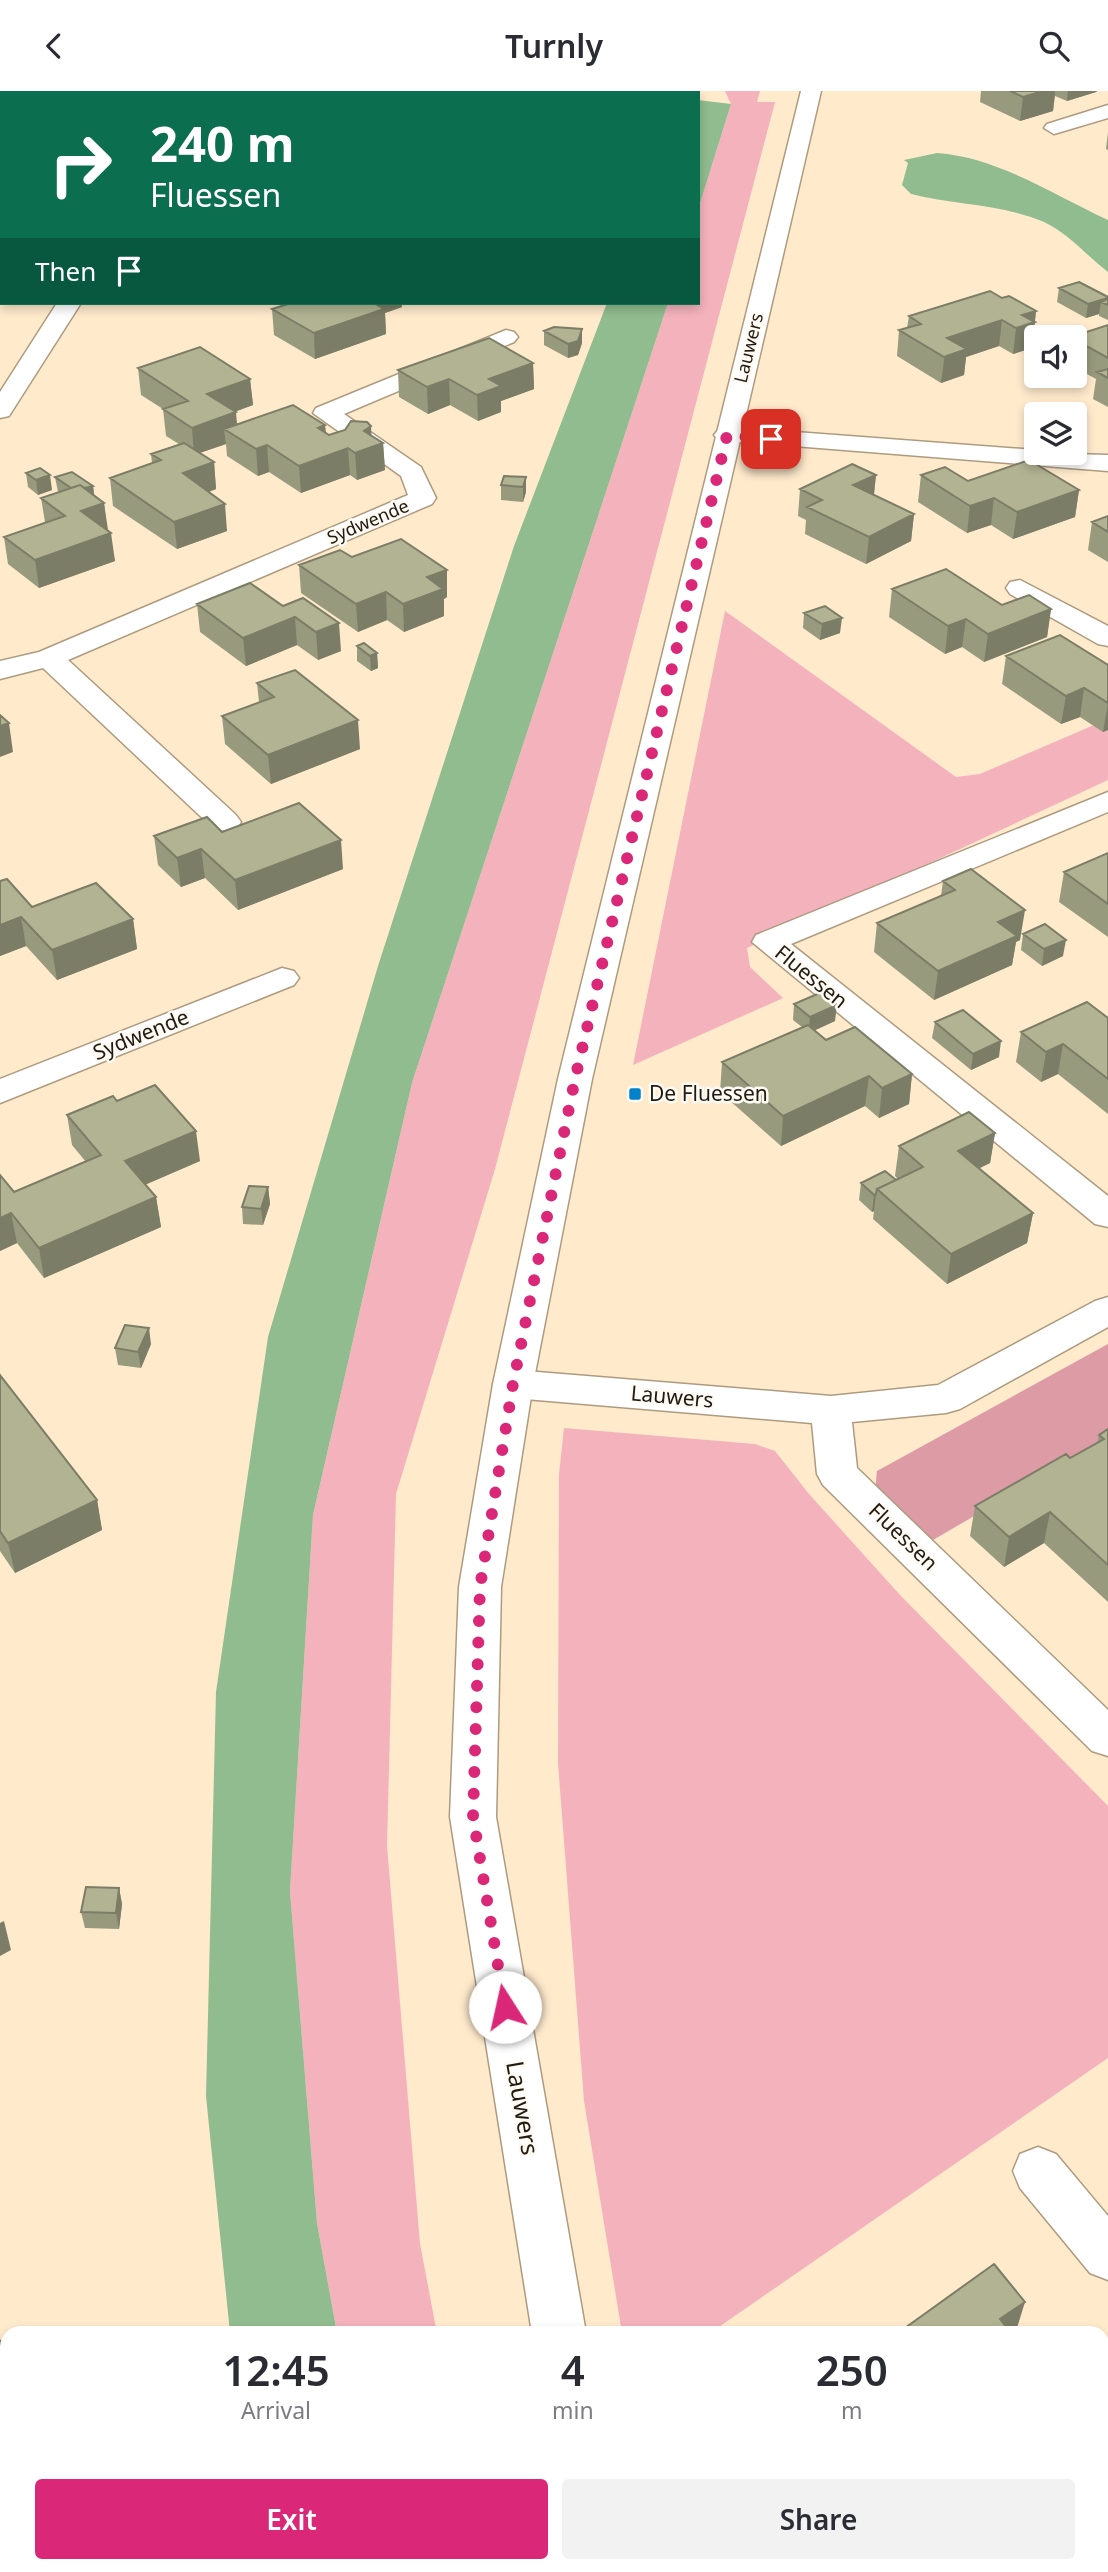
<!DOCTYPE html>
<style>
:root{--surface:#fff;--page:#f2f2f3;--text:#2b2b33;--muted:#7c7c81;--accent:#db2777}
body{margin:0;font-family:"Noto Sans",sans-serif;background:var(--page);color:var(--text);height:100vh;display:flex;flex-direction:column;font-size:26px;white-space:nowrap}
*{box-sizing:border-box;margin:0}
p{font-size:23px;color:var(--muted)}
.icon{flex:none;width:38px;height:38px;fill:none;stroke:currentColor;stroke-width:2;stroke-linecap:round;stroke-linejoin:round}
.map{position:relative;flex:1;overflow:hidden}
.side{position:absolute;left:0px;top:2235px;width:1110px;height:247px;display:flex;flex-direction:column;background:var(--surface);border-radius:21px 21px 0 0;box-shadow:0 4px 10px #0003}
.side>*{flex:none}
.hud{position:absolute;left:0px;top:0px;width:700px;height:214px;box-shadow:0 4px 10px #0003;background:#0b6e4f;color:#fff;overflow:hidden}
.buttons{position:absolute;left:1024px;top:234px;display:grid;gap:14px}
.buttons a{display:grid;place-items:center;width:63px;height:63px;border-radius:7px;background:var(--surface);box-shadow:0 4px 10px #0003;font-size:35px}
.pin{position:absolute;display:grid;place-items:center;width:60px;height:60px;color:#fff;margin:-30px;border-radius:14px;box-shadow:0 4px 10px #0006}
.me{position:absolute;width:77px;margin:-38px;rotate:350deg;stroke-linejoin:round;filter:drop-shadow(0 0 5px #0008)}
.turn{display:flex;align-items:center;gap:24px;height:147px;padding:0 35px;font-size:32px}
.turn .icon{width:91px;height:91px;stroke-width:2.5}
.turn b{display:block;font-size:49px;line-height:60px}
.then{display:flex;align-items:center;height:66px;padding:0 35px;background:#0003;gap:14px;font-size:26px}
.eta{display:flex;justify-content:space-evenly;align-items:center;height:119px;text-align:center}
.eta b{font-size:42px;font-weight:600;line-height:49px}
.primary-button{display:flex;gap:14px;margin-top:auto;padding:14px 35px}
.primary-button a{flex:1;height:80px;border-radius:7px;background:var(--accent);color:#fff;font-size:28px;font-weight:600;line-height:80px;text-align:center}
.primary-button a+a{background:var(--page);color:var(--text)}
header{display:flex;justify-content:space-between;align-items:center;height:91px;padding:0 35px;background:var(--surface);font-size:32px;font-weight:600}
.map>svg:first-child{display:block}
</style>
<header><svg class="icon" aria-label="back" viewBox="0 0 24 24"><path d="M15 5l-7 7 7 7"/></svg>Turnly<svg class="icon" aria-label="search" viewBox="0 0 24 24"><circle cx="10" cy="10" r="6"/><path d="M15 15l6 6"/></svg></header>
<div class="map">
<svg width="1108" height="2481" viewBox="0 0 1108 2481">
<rect width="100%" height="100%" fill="#ffeacc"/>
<!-- green -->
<path fill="#f3b2bc" d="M725 0H760L757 11H775L495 1078 396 1403 387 1755 420 2153 437 2242H337L317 2132 290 1800 313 1424 412 992 668 212H698V119L731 13Z
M725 520 956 686 980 683 1108 628V689L747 857 750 876 783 907 633 974Z
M564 1337 755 1353 775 1360 809 1403 900 1504 1108 1715V1967L710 2242H622L584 2010 558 1672 559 1383Z
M378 2475H479L480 2481H380Z
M669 2475H771L776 2481H671Z"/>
<!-- forest -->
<path fill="#dc9ba5" d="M1108 1253V1347L921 1456 875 1401 877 1380Z"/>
<!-- water -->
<path fill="#91bc8f" d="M698 9 731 13 698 119Z
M937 62C997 66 1054 104 1108 129V181C1087 165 1068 142 1044 131 1002 113 955 114 911 103L902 94 908 72 904 69Z
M607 212H668L412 992 313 1424 290 1800 317 2132 337 2242H230L206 2005 216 1601 268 1246 378 875 514 455Z
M254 2475 378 2474 380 2481H256Z"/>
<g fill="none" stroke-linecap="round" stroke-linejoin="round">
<defs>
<path id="minor" d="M183 0H203L182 2Z
M1108 14V27L1054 43 1044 37 1047 33Z
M0 34H2L0 47Z
M57 212H81L9 325 0 327V301Z
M506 239 514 241 518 246 514 251 344 323 421 376 436 407 432 413 68 569 236 724 241 731 236 738 225 740 214 738 43 577 0 588V570L39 561 408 404 401 385 313 322 316 317Z
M727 336 1036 359V362L1108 364V380L718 349 714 344 718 339Z
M1020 489 1108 535V555L1098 553 1010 503 1006 497 1010 491Z
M1108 701V721L791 853 1108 1105V1136L1095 1133 752 851 756 844Z
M282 877 294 880 299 887 294 894 0 1012V988Z
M1108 1206V1236L960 1318 946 1322 852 1331 857 1377 1108 1619V1665L1092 1660 823 1394 817 1383 812 1332 513 1307 499 1303 493 1293 499 1283 513 1279 831 1305 938 1294 1095 1210Z
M1038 2056 1056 2063 1108 2125V2189L1090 2182 1020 2097 1013 2080 1020 2063Z"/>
<path id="tertiary" d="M801 0H821L592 988 533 1293 501 1496 496 1726 586 2242H532L450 1726 459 1496 493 1293 558 988Z
M570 2474H626L627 2481H571Z"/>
</defs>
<!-- minor casing -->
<use href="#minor" stroke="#ae9b7f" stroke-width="3"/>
<!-- tertiary casing -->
<use href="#tertiary" stroke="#ae9b7f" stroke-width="3"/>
<!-- minor -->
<use href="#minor" fill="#fff" fill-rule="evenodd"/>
<!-- tertiary -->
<use href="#tertiary" fill="#fff" fill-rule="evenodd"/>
</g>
<!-- wall -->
<path fill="#989a7e" d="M981 0H1097L1096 1 1067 10 1055 5 1053 20 1020 30 980 11Z
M1108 41V59L1106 58Z
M2 124V145L0 144V125Z
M1059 197 1108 206V229L1099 225V223L1086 227 1057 211Z
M1002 207 1036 220 1032 257 1013 263 999 255 966 266 964 284 941 292 897 265 899 239 907 237 909 225Z
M291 212H401L402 216 385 222 386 243 315 268 274 244 272 218Z
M1108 234V316L1093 308 1096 288 1074 276V247H1071Z
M544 240 582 252 578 264 568 267 544 254Z
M533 272 534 298 501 310V321L478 330 450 314 428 323 399 306 398 279Z
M138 277 250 288 253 314 235 321 237 333 325 334 326 342 329 344 371 345 383 352 385 379 357 389 350 384 301 402 269 381 258 385 227 365 226 353 199 362 214 371 216 398 209 401 227 440 177 458 113 415 110 387 152 372 151 363 179 353 166 345 163 318 141 304Z
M26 382 52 399 38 404 28 396Z
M876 384 874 404 914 423 911 450 866 473 805 443 806 429 798 425 800 398Z
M921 384 968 390 1079 399 1075 426 1013 448 991 434 967 442 918 411Z
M55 386 93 395 94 404 104 412 107 439 115 470 39 497 8 473 4 446 45 431 41 407 58 401Z
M526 386V401L523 411 501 409V394Z
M1108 425V471L1088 459 1092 431Z
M352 466 447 479V506L444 508V525L404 541 387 529 358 541 301 502 299 474Z
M892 498 1002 514 1051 518 1047 546 984 571 962 556 945 563 889 526Z
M197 513 283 515 341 560 318 569 297 554 246 575 200 541Z
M804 522 840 542 820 549 803 537Z
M357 555 377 562 378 577 371 580 357 570Z
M1006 565 1108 574V639L1103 641 1080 626 1061 633 1002 593Z
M257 592 360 658 271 693 225 653 222 625 259 611Z
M222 741 343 778 238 819 205 787 181 796 158 774 154 745Z
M1108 762V846L1059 811 1064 781Z
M0 790 32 816 133 828 137 858 57 889 26 855 0 865Z
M943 790 1020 849 1016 851 1012 874 934 909 874 861 877 832 941 805Z
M1023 843 1063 865 1042 875 1021 859Z
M794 913 835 930 815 939 826 949 912 983 909 1013 879 1027 865 1015 781 1055 720 1001 722 971 802 936 793 929Z
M1108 927V1023L1058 983 1041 991 1016 971 1021 941Z
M935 931 999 966 971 979 932 947Z
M117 1010 200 1070 145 1094 156 1106 161 1136 44 1187 17 1152 0 1160 14 1101 86 1071 72 1054 67 1024Z
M995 1042 990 1072 979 1077 1033 1122 1027 1152 947 1193 873 1128 874 1120 872 1121 859 1109 861 1092 898 1088 895 1085 899 1055Z
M268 1096 270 1113 263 1134 243 1133 242 1116Z
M151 1253 141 1277 118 1274 115 1257Z
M0 1284 97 1409 102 1439 15 1482 0 1460Z
M1108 1338V1511L1044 1452 1004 1476 970 1445 975 1415 1070 1367 1097 1352 1099 1344Z
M119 1797 122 1813 119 1838 85 1837 81 1821Z
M854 2474H900L905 2481H853Z
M993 2474H1036L1029 2481H998Z
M1053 2474H1102L1108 2481H1058Z"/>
<!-- shaded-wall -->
<path fill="#7c7d66" d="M1043 0H1055L1053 20 1020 30 1023 6Z
M1068 0H1097L1096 1 1067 10Z
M0 62H2V87H0Z
M1108 207V214L1101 211 1099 223 1086 227 1088 213Z
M360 212H401L402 216 385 222 386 243 315 268 314 242Z
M1036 220 1032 257 1013 263 1016 237 1022 224Z
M1002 229 999 255 966 266 964 284 941 292 947 247Z
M582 238V252L578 264 568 267V253Z
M533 272 534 298 501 310V321L478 330 477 304 489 288Z
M250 288 253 314 210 329 207 303Z
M449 288 450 314 428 323 427 296Z
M236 321 238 347 224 338 226 353 194 364 192 337Z
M325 334 327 361 318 337Z
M371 335 372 356 383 352 385 379 357 389 355 362 364 340Z
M267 354 269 381 258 385 256 358Z
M348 357 350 384 301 402 299 375Z
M214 371 216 398 186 409 183 382Z
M50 384 52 399 38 404 36 389Z
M876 384 873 411 853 394Z
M526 386V401L523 411V396Z
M93 395 95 410 76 400Z
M1079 399 1075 426 1013 448 1017 421Z
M994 407 991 434 967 442 970 415Z
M104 412 108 439 84 447 81 420Z
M225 413 227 440 177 458 174 431Z
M914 423 911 450 866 473 869 446Z
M111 442 115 470 39 497 35 469Z
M447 479V506L444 508V525L404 541 403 513 427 486Z
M386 501 387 529 358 541 356 513Z
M1051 518 1047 546 984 571 988 543Z
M295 526 297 554 246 575 243 547Z
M842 527 840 542 820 549 822 533Z
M966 528 962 556 945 563 948 535Z
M339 532 341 560 318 569 316 541Z
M377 562 378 577 371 580 370 565Z
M1084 597 1080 626 1061 633 1066 605Z
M1108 612V639L1103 641Z
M358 629 360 658 271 693 268 664Z
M9 632 13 661 0 666V635Z
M341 749 343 778 238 819 235 789Z
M201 758 205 787 181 796 177 767Z
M1025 819 1020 849 1016 851 1012 874 934 909 938 880 998 831Z
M21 826 26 855 0 865V834Z
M133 828 137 858 57 889 52 859Z
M1066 849 1063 865 1042 875 1044 858Z
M837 914 835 930 809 942 810 926Z
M1001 950 999 966 971 979 973 963Z
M1063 953 1058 983 1041 991 1046 961Z
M912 983 909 1013 879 1027 882 997Z
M869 985 865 1015 781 1055 783 1025Z
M196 1040 200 1070 130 1100 125 1070Z
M995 1042 990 1072 954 1090 958 1060Z
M268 1096 270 1113 263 1134 261 1118Z
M876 1103 874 1120 872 1121 874 1104Z
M156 1106 161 1136 44 1187 39 1157Z
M11 1122 17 1152 0 1160V1127Z
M1033 1122 1027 1152 947 1193 951 1163Z
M149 1237 151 1253 141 1277 138 1261Z
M97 1409 102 1439 15 1482 8 1452Z
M1050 1421 1044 1452 1004 1476 1009 1446Z
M119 1797 122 1813 119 1838 116 1822Z
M4 1830 11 1859 0 1865V1832Z
M1025 2211 1017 2237 1011 2242 1000 2228Z
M1108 2331V2348L1102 2353V2335Z
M7 2402V2432L0 2437V2407Z
M1017 2474H1036L1029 2481H1015Z"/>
<!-- building -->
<path fill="#b1b392" stroke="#7c7d66" stroke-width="2" d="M1010 0H1043L1023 6Z
M0 50 2 51V62H0Z
M1079 191 1108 206V207L1088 213 1059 197Z
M990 200 1002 207 1009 205 1036 220 1022 224 1035 231 1016 237 1002 229 947 247 967 258 944 266 899 239 921 233 909 225Z
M1108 208V214L1101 211Z
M291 212H374L384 218 314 242 272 218Z
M1108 234V267L1074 248V247L1071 246Z
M554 236 582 238 578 250 568 253 544 240Z
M489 247 533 272 489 288 501 295 477 304 449 288 427 296 398 279Z
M200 256 250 288 207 303 236 321 192 337 163 318 188 310 138 277Z
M1108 278V287L1097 281Z
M293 314 325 334 318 337 329 344 345 339 351 330 367 331 371 335 364 340 383 352 355 362 348 357 299 375 267 354 256 358 224 338Z
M184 352 214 371 183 382 225 413 174 431 110 387 161 369 151 363Z
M1029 369 1079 399 1017 421 994 407 970 415 921 384 945 376 968 390Z
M852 373 876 384 853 394 914 423 869 446 807 416 822 409 800 398Z
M40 377 50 384 36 389 26 382Z
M72 381 93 395 85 397 80 394 71 397 55 386Z
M504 385 526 386 523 396 501 394Z
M80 394 104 412 81 420 111 442 35 469 4 446 65 425 41 407Z
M1108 425V441L1092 431Z
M401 448 447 479 427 486 443 498 403 513 386 501 356 513 299 474 340 459 352 466Z
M946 478 1002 514 1029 504 1051 518 988 543 966 528 948 535 892 498Z
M250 492 283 515 303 507 339 532 316 541 295 526 243 547 197 513Z
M825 515 842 527 822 533 804 522Z
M1060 544 1108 574V612L1084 597 1066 605 1006 565Z
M364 552 377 562 370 565 357 555Z
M295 579 358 629 268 664 222 625 274 606 257 592Z
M0 624 9 632 0 635Z
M299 712 341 749 235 789 201 758 177 767 154 745 207 726 222 741Z
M1108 762V813L1064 781Z
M971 778 1025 819 998 831 1017 845 938 880 877 832 955 799 943 790Z
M7 788 32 816 96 792 133 828 52 859 21 826 0 834V790Z
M1045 833 1066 849 1044 858 1023 843Z
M822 901 837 914 810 926 794 913Z
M1087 911 1108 927V988L1063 953 1046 961 1021 941Z
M963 919 1001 950 973 963 935 931Z
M808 934 826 949 855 936 912 983 882 997 869 985 783 1025 722 971Z
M155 994 196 1040 125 1070 156 1106 39 1157 11 1122 0 1127V1084L14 1101 101 1064 67 1024 113 1005 117 1010Z
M969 1021 995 1042 958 1060 1033 1122 951 1163 877 1098 923 1076 899 1055Z
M885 1080 896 1089 877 1098 876 1103 874 1104 861 1092Z
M249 1095 268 1096 261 1118 242 1116Z
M125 1234 149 1237 138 1261 115 1257Z
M0 1284 97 1409 8 1452 0 1440Z
M1108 1338V1474L1050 1421 1009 1446 975 1415 1066 1363 1070 1367 1104 1348 1099 1344Z
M86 1796 119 1797 116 1822 81 1821Z
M994 2173 1025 2211 1000 2228 1011 2242H898Z
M0 2249 7 2263V2402L0 2407Z
M1102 2307 1108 2314V2331L1102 2335Z
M1102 2355 1108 2361V2481H1085L1080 2474H1102Z
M859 2474H900L905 2481H864Z"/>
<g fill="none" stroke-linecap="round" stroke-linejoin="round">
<!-- route -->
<path stroke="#db2777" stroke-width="12" stroke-dasharray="0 21.6" d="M505 1916 473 1726 480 1496 513 1293 575 988 727 344 771 348"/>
</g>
<!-- markers -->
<rect fill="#0182ca" stroke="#fefaf4" stroke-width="2.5" x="628" y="996" width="14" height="14" rx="3.5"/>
<g text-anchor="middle" stroke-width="5" stroke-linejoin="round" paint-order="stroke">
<!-- far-street labels -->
<g font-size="18" fill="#211a0f" stroke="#fefaf4">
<text transform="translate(749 257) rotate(-76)" y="6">Lauwers</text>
<text transform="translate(368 431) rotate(-23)" y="6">Sydwende</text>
</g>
<!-- street labels -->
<g font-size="21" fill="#211a0f" stroke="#fefaf4">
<text transform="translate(811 886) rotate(39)" y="7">Fluessen</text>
<text transform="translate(141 944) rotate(-22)" y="7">Sydwende</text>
<text transform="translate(672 1306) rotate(5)" y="7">Lauwers</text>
<text transform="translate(903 1446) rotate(44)" y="7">Fluessen</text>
</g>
<!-- poi labels -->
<g font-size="21" fill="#211a0f" stroke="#fefaf4" text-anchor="start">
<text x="649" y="1010">De Fluessen</text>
</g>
<!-- near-street labels -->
<g font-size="24" fill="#211a0f" stroke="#fefaf4">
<text transform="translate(522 2017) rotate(80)" y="8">Lauwers</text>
</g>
</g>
</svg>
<div class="buttons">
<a><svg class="icon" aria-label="sound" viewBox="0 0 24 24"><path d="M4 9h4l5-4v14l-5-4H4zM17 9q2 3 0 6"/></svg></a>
<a><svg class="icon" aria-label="layers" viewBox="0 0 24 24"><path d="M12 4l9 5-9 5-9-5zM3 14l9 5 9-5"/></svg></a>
</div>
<div class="pin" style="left:771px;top:348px;background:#d93025"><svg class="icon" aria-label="arrive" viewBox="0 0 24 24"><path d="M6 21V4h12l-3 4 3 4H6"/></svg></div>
<svg class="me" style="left:505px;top:1916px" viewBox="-20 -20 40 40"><circle r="19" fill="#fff"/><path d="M0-13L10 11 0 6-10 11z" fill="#db2777"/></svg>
<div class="hud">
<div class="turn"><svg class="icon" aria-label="right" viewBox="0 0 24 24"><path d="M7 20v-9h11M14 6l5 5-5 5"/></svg><div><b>240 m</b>Fluessen</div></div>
<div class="then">Then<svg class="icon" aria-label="arrive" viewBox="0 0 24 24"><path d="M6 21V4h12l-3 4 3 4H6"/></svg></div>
</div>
<section class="side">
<div class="eta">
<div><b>12:45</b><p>Arrival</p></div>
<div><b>4</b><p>min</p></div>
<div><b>250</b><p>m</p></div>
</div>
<div class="primary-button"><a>Exit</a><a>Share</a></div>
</section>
</div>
